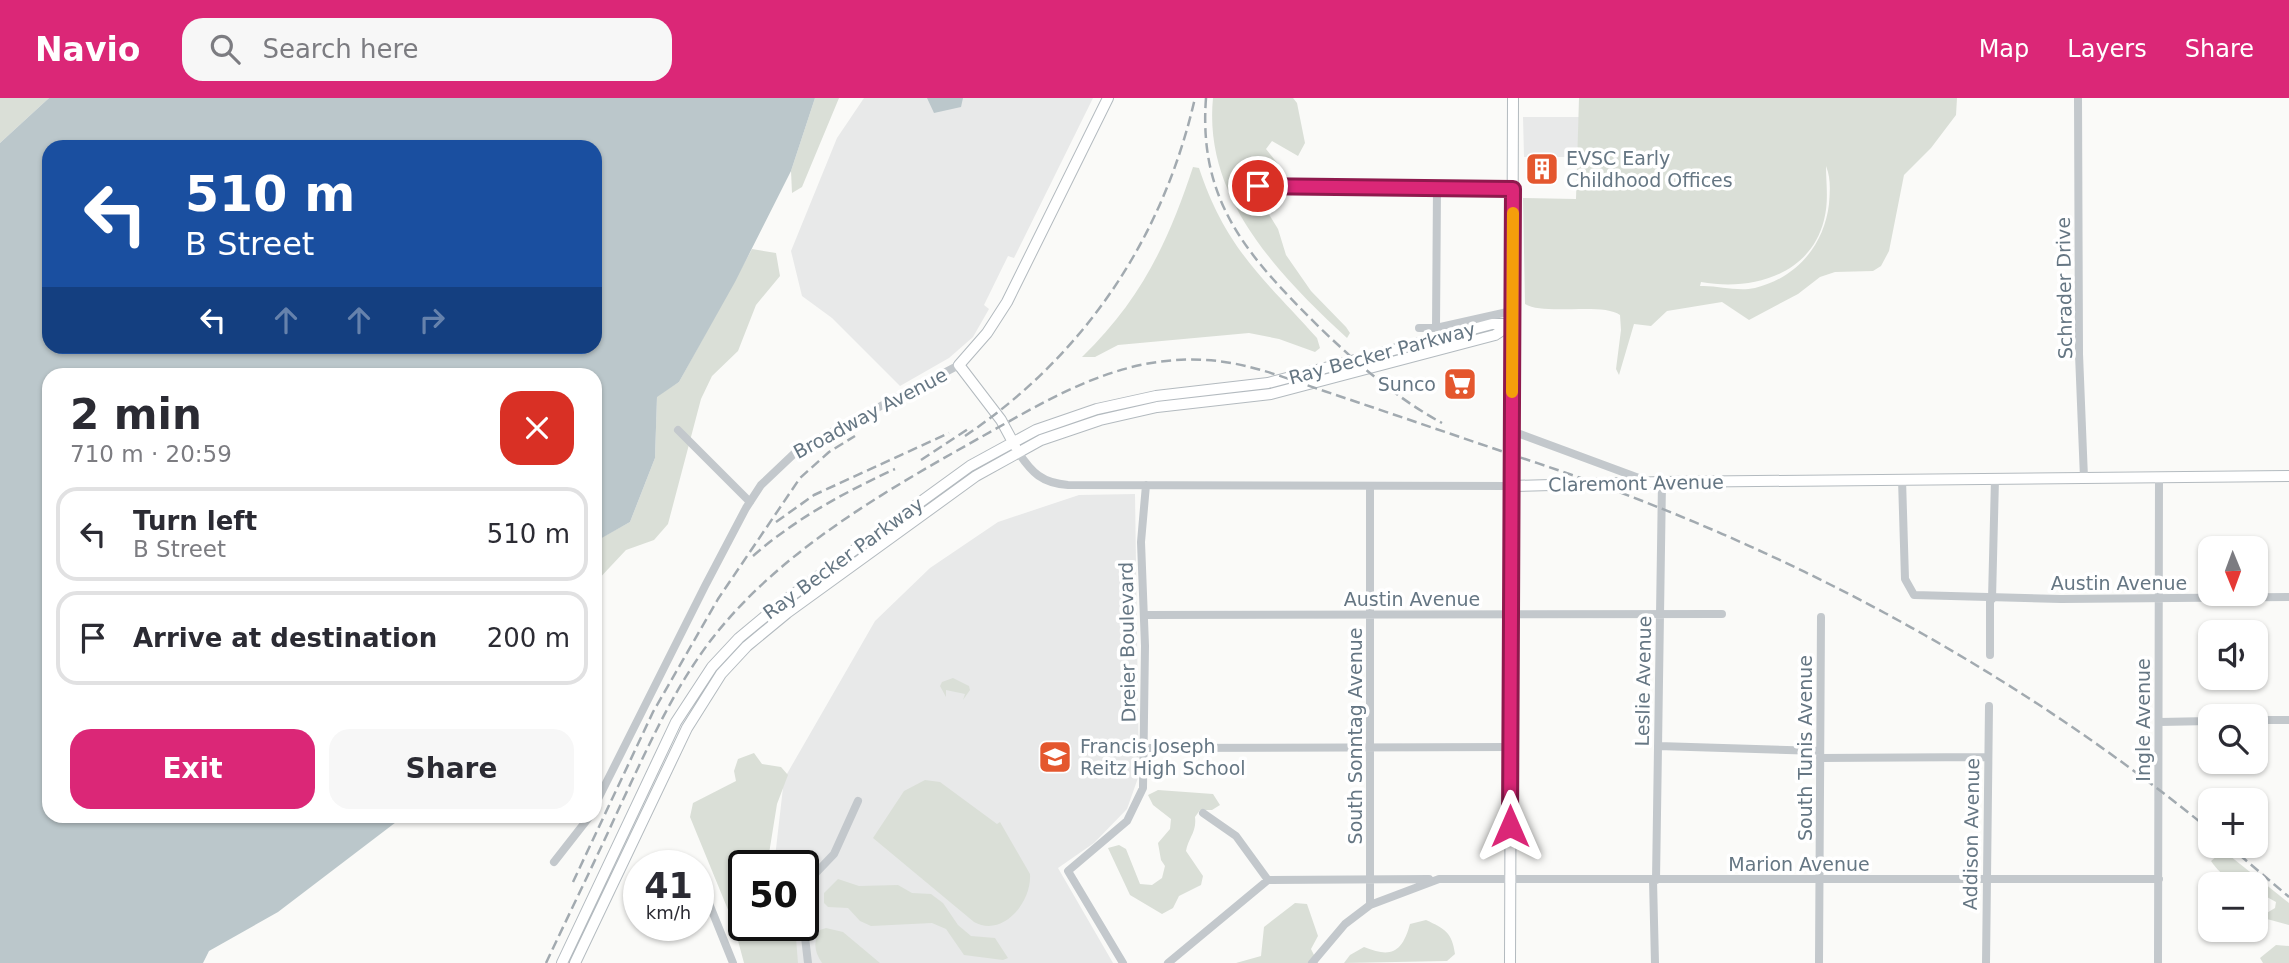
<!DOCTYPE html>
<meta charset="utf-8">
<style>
:root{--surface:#fff;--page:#f7f7f7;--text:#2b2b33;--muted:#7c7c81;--line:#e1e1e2;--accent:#db2777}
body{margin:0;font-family:"DejaVu Sans",sans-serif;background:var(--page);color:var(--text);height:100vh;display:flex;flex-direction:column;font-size:26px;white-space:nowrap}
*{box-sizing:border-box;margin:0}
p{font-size:23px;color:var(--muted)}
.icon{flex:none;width:38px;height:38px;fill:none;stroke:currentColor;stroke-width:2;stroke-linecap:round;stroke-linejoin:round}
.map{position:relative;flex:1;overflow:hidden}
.panel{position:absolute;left:42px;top:270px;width:560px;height:455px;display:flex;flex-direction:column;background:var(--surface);border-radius:21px;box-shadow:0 2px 5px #0004}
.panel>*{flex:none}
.hud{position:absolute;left:42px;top:42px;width:560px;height:214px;border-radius:21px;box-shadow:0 2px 5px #0004;background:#1a4fa0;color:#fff;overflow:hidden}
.needle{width:46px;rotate:179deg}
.fabs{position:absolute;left:2198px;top:438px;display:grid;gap:14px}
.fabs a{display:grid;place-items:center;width:70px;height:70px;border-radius:14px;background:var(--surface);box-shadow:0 2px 5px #0004;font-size:35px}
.speed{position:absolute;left:623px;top:752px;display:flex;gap:14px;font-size:35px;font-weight:700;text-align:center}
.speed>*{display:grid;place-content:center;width:91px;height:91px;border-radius:50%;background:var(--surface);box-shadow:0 2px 5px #0004;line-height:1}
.speed small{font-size:18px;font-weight:400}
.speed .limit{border:4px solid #111;border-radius:10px;background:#fff;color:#111}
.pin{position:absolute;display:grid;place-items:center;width:60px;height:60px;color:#fff;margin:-30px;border:4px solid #fff;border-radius:50%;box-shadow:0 2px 7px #0007}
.me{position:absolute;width:77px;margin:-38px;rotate:0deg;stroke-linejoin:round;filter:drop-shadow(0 0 5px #0008)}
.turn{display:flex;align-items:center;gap:24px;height:147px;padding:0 28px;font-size:32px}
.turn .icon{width:91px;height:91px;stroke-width:2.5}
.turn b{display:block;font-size:49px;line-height:60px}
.lanes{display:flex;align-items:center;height:66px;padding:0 28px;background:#0003;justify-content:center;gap:35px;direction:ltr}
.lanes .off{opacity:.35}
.round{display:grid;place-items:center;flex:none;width:74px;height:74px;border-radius:21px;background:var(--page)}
.overview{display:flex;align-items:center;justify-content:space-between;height:119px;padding:0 28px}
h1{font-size:42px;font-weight:600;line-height:52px}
.button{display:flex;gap:14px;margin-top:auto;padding:14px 28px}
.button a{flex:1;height:80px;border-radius:21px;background:var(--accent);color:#fff;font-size:28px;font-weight:600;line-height:80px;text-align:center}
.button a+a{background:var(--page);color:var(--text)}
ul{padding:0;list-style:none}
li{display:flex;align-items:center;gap:21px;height:94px;margin:0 14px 10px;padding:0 14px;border:4px solid var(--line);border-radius:21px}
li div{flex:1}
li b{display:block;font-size:26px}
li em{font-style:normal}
header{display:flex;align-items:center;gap:42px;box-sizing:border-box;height:98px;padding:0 35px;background:var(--accent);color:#fff}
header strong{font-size:33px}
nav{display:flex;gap:38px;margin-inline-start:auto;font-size:24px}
.search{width:490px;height:63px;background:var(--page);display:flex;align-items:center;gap:18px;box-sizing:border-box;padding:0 24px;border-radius:21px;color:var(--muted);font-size:26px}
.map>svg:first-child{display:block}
</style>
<header>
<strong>Navio</strong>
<div class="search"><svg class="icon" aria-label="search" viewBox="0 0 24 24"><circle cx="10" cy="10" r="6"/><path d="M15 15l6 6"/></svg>Search here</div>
<nav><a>Map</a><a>Layers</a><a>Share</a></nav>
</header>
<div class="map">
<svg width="2289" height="865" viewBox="0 0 2289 865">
<rect width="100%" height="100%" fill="#fafaf8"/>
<!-- built -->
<path fill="#e8e9e9" d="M864 0H1093L1014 160 1008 158 984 207 989 211 973 239 949 260 900 288 832 220 802 198 791 153 837 40Z
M1523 19H1579L1578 59H1524Z
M1135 396 1139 677 1127 711 1094 745 1058 770 1113 865H794L792 828H803V768H774L784 681 875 523 930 470 998 424 1079 397Z"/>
<!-- green -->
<path fill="#dadfd7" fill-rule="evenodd" d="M0 0H49L0 45Z
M815 0H839L802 89 792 95 791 73Z
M1213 0H1293L1297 5 1305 45 1298 58 1272 43 1266 51 1278 66 1279 75 1259 100 1278 131 1286 157 1311 193 1346 229 1350 235 1347 240C1279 177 1203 100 1213 0Z
M1579 0H1957L1956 17 1931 50 1904 77 1889 153 1881 168 1873 173 1835 174 1820 179 1798 196 1749 222 1722 204 1667 213 1651 228 1634 226 1619 277 1616 271 1621 232 1620 217C1602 204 1545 218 1525 206L1523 100 1576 101ZM1826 68C1831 80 1830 94 1829 106 1824 148 1796 180 1755 190 1736 194 1718 187 1700 188L1701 184C1751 193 1810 178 1824 122 1829 103 1826 85 1826 68Z
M1193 69 1199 70C1226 151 1263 180 1317 240L1320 250 1315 254 1279 241 1249 235 1118 247 1095 259H1082C1140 203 1168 145 1193 69Z
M752 151 776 155 780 178 756 207 738 253 712 278 701 301 668 426 654 442 626 452 595 485V450L599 441 630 424 655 360 657 298 679 284Z
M953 580 969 588 970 592 963 602 965 596 946 592V599L940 588 942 584Z
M754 655 762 666 781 669 788 677 777 706 767 768H744V828H795L798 865H744L733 824 690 719 693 705 736 683 734 673 738 661Z
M925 682 940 684 997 726 1000 724 1030 776C1032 804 1003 840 974 824L873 740 904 693Z
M1158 692 1213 696 1220 707 1212 712H1200L1195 719C1197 734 1188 740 1186 753L1203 778 1201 787 1179 798 1173 810 1162 816 1130 797 1108 750 1119 747 1126 751 1140 786 1152 787 1162 780 1165 768 1161 762 1158 745 1170 731 1171 721 1153 707 1148 697Z
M2217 758H2230L2289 805V827L2267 821 2265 816 2275 810 2276 804 2256 793V786C2237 786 2222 780 2211 763Z
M838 781 859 788 898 787 912 795 931 796 943 805 958 827 971 838 995 840 1008 860 1003 862 964 857 946 831 932 825 871 828 860 823 848 810 828 809 824 805V795Z
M1295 805 1307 806 1318 838 1311 851 1318 865H1236L1261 858 1264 829Z
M1426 822C1445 831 1452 834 1455 856L1447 863 1344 865 1350 857 1364 849C1391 860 1402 855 1410 826Z
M826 830 843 834 880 865H822C814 853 813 844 820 832Z
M2276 847 2289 848V865H2263L2260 860Z"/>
<!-- water -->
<path fill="#bbc7cb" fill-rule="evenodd" d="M49 0H815L791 73 735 184 679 284 657 299 655 360 630 424 600 441 595 450V276H49V718H404L278 814 209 853 203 865H0V45ZM49 49H595V248H49Z
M927 0H963L961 9 934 15Z"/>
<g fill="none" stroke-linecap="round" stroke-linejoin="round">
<defs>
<path id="secondary" d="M1015 348 1001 322 959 267 987 235 1007 204 1108 0
M1512 388 1662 384 2289 378
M562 865 676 624 712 569 739 540 780 506 970 368 1036 332 1097 311 1156 298 1268 285 1492 226H1512
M575 865 687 630 721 576 747 548 787 515 976 378 1041 342 1100 322 1157 309 1271 296 1495 237 1512 226
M1510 865 1513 0"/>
</defs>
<!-- secondary casing -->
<use href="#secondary" stroke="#b3babf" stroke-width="12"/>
<!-- street -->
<path stroke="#c3c8cc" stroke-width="8" d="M2078 0 2079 256 2084 380
M1258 88 1513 91
M1419 230H1436L1512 213
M1436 230 1437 90
M678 332 750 404
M1512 333 1647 383
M1018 354C1032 375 1042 385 1068 387L1512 388
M1902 381 1905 481 1914 497 2061 501 2289 499
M1990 501V557
M1992 501 1995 381
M1144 517 1722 516
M2256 622H2289
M2160 624 2210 623
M1658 648 1820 653
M1145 650 1510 649
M1820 660 1988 659
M595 707 705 488 746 410 761 387 799 351 959 267
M1203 715 1236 738 1268 782
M554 764 590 718
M1653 782 1655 865
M1656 782 1662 384
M803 796 812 779 834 756 858 703
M698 798H706L733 865
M1370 807V388
M803 822 808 865
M1123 865 1068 773 1127 723 1143 690 1145 548 1141 444 1146 387
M1168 865 1268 782 1429 781
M1312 865 1345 826 1370 807 1439 781H2159
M1819 865 1821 519
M1986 865 1989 608
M2158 865 2159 380"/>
<!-- secondary -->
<use href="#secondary" stroke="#fff" stroke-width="10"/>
<!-- rail -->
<path stroke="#a2aab0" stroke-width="2.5" stroke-dasharray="10 5" stroke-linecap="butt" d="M1206 0C1198 106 1250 160 1320 230 1358 266 1396 300 1442 325
M965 338C1085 257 1163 140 1195 0
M921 362 971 329
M776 424 814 397 949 335
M753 458C795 421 845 394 895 371
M2228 747 2289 799
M573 784 653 614 718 501 800 380 829 354 855 338
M546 865C571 812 597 759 621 706 648 649 673 592 711 542 782 450 892 389 992 333 1059 295 1125 257 1205 262 1247 264 1285 280 1324 293 1393 316 1462 340 1531 363 1777 444 2009 568 2210 732"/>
</g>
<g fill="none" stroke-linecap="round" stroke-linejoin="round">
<defs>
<path id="route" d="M1258 88 1513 91 1510 728"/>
</defs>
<!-- route casing -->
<use href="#route" stroke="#8e194d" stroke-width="18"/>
<!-- route -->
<use href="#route" stroke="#db2777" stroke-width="12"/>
<!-- slow -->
<path stroke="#f59e0b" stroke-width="12" d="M1512 294 1513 115"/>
</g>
<!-- icons -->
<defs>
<symbol id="building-square" viewBox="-11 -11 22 22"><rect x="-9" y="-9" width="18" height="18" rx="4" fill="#e4572e" stroke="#fff"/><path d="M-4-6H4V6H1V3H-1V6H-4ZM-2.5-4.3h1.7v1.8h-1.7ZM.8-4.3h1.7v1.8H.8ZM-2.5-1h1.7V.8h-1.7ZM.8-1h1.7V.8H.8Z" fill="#fff"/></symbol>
<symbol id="supermarket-square" viewBox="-11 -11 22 22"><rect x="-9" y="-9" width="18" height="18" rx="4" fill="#e4572e" stroke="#fff"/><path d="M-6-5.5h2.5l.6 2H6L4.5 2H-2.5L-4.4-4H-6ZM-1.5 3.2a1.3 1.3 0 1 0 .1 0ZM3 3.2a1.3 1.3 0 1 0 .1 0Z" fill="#fff"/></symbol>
<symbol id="school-square" viewBox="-11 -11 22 22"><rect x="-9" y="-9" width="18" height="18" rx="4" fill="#e4572e" stroke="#fff"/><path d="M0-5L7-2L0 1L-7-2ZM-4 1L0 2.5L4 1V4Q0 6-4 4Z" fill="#fff"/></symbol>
</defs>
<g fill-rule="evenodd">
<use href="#building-square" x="1523" y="52" width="38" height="38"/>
<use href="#supermarket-square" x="1441" y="267" width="38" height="38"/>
<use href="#school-square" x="1036" y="640" width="38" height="38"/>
</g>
<g text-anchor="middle" stroke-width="7" stroke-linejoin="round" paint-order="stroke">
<!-- poi labels -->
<g font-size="19" fill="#657683" stroke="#fff" text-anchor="start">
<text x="1566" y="67">EVSC Early<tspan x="1566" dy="22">Childhood Offices</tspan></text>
<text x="1436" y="293" text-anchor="end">Sunco</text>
<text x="1080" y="655">Francis Joseph<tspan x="1080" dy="22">Reitz High School</tspan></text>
</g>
<!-- street labels -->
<g font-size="19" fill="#657683" stroke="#fff">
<text transform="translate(2064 190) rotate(-91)" y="7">Schrader Drive</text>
<text transform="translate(1382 255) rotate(-15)" y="7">Ray Becker Parkway</text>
<text transform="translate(870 315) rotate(-28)" y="7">Broadway Avenue</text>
<text transform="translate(1636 385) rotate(-1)" y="7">Claremont Avenue</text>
<text transform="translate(843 460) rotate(-36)" y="7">Ray Becker Parkway</text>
<text x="2119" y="492">Austin Avenue</text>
<text x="1412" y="508">Austin Avenue</text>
<text transform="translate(1127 544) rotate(-91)" y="7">Dreier Boulevard</text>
<text transform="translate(1643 583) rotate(-89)" y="7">Leslie Avenue</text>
<text transform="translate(2143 622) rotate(-90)" y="7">Ingle Avenue</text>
<text transform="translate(1355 638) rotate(-90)" y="7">South Sonntag Avenue</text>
<text transform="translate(1805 650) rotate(-90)" y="7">South Tunis Avenue</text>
<text transform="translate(1971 736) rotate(-89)" y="7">Addison Avenue</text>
<text x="1799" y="773">Marion Avenue</text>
</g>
</g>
</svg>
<div class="fabs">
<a><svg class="needle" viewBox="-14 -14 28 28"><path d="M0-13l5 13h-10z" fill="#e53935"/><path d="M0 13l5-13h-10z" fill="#7c7c81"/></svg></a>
<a><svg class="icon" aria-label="sound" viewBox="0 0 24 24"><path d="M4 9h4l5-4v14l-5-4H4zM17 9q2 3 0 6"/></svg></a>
<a><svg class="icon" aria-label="search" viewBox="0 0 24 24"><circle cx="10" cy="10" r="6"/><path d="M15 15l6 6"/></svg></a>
<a>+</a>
<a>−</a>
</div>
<div class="speed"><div>41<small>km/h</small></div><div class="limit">50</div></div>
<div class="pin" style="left:1258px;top:88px;background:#d93025"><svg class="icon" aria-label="arrive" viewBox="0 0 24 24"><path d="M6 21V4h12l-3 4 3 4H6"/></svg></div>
<svg class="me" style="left:1510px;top:728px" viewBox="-20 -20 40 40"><path d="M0-17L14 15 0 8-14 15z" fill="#db2777" stroke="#fff" stroke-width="4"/></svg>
<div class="hud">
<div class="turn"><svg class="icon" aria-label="left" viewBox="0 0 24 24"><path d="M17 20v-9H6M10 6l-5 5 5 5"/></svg><div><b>510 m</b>B Street</div></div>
<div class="lanes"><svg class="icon" aria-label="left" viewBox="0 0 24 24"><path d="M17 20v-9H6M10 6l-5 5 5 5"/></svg><svg class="icon off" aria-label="ahead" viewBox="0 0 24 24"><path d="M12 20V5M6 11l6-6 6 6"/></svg><svg class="icon off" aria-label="ahead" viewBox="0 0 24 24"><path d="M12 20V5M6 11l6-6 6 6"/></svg><svg class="icon off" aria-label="right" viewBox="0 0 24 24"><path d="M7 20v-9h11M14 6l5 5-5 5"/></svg></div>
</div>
<section class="panel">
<div class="overview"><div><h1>2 min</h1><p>710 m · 20:59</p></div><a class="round" style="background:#d93025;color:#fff"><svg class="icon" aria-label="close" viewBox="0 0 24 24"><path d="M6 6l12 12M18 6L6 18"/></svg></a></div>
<ul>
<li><svg class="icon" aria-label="left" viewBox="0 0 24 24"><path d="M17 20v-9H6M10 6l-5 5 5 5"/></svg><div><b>Turn left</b><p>B Street</p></div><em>510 m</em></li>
<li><svg class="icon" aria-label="arrive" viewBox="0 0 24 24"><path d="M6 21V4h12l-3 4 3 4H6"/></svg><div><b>Arrive at destination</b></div><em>200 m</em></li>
</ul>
<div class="button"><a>Exit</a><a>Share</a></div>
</section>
</div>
